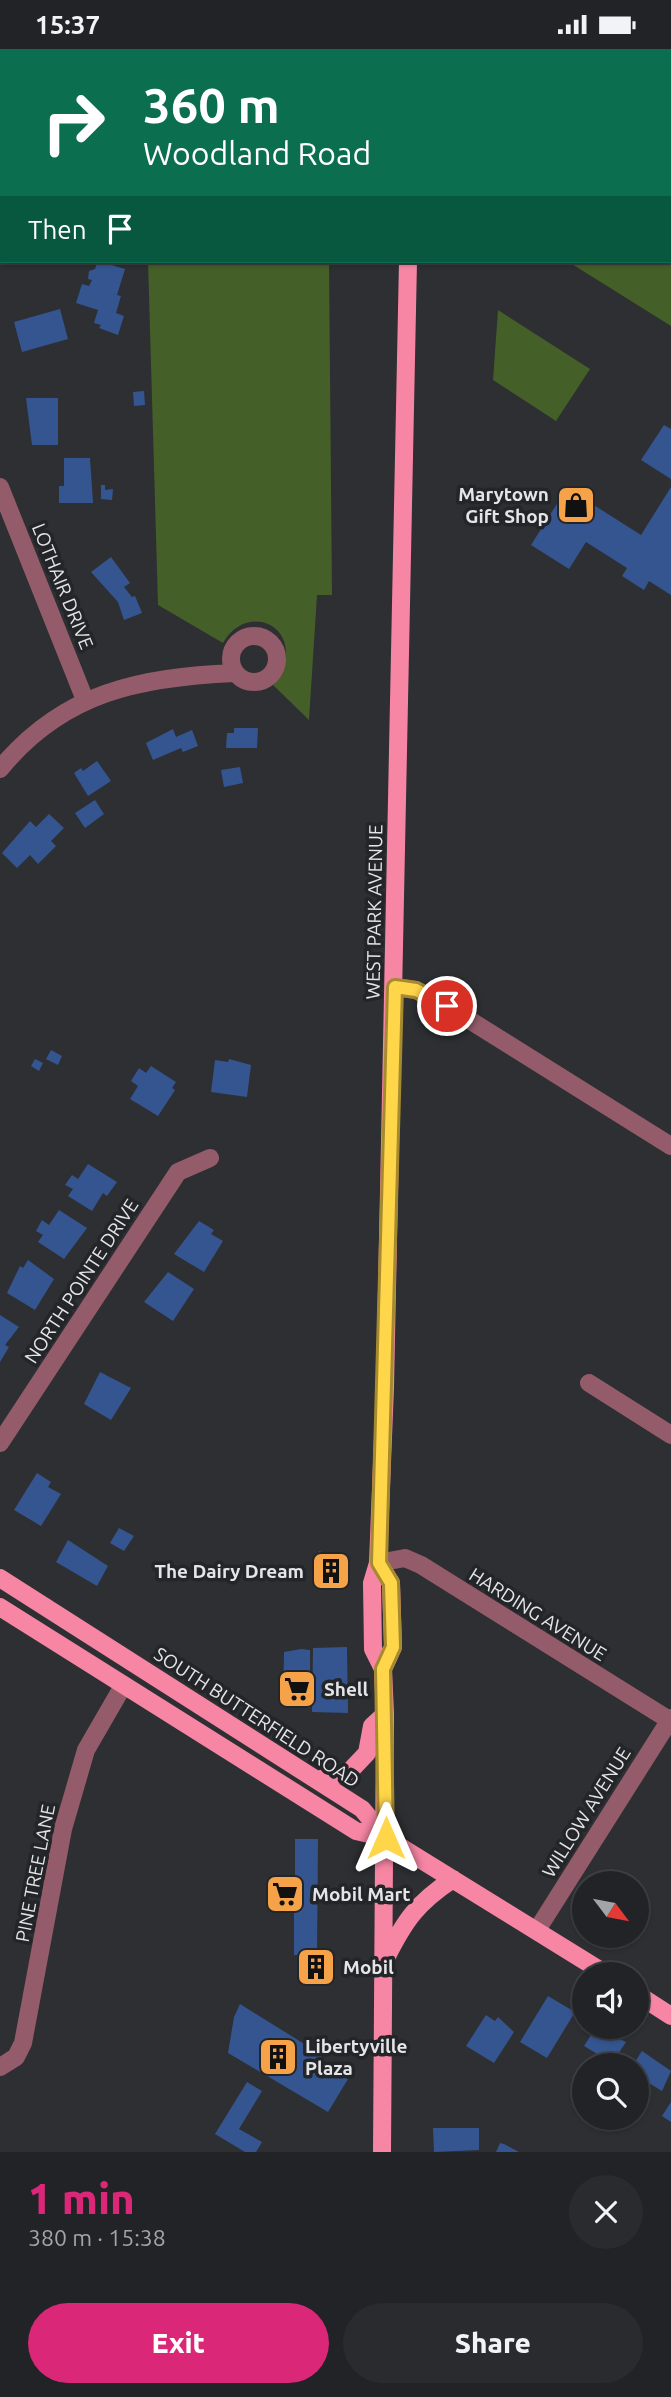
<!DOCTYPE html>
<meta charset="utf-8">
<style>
:root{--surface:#222326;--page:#2a2b2e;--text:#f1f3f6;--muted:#a2a4a7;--line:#3f4043;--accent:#db2777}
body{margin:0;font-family:Ubuntu,sans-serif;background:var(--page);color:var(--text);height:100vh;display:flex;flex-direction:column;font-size:26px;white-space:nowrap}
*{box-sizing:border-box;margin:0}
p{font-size:23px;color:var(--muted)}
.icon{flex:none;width:38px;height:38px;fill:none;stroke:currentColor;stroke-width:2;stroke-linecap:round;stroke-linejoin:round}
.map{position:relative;height:2103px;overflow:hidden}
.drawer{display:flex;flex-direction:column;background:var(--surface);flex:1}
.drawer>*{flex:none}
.guide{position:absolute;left:0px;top:0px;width:672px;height:214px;box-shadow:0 2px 5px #0004,0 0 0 2px var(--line);background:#0b6e4f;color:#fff;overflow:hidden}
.needle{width:46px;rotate:122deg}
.fabs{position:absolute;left:572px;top:1822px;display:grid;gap:14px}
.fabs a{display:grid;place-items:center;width:77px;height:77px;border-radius:50%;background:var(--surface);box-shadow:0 2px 5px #0004,0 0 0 2px var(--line);font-size:35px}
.pin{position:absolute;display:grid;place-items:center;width:60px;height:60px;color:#fff;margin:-30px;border:4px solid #fff;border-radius:50%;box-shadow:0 2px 7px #0007}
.me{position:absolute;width:77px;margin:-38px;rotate:0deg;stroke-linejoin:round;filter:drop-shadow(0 0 5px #0008)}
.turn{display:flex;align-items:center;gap:24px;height:147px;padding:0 28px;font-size:32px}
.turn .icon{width:91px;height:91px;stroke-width:2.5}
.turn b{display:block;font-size:49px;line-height:60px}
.then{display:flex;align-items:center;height:66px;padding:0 28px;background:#0003;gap:14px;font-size:26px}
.round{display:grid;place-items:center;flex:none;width:74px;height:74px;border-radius:37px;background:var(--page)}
.overview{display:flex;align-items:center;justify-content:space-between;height:119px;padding:0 28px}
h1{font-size:42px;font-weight:800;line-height:52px;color:var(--accent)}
.cta{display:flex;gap:14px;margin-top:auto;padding:14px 28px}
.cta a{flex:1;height:80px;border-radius:42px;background:var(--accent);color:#fff;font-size:28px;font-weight:800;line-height:80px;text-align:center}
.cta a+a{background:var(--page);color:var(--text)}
.status{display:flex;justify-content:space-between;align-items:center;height:49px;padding:0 35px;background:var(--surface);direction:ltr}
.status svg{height:19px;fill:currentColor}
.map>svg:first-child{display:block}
</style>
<div class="status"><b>15:37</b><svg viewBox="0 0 49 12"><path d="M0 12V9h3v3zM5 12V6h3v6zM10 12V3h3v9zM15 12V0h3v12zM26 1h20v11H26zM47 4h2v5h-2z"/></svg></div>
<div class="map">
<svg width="671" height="2103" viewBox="0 0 671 2103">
<rect width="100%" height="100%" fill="#2d2f32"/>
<!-- green -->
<path fill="#445f28" d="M141 0H326V2H141Z
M444 0H671V277L567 212H670V2Z
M148 212H329L332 546H317L309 671 273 636C313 582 249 548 223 594L158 556Z
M498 261 590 320 556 372 493 331Z"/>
<!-- building -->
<path fill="#355591" d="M98 212 125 220 117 246 121 247 116 264 124 267 118 286 99 279 101 276 94 274 98 261 76 254 82 235 89 237 92 231 88 230 89 222 95 220Z
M60 260 68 290 22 303 14 273Z
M144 342 145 356 134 357 133 343Z
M26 349H58V396H32Z
M664 376 671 380V430L641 411Z
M64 409H90L93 454H59V437H64Z
M101 436H105V441L113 440 112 451 101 450Z
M671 438V546L649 532 644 541 622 527 627 519 586 493 569 520 531 496 567 439 641 486Z
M111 508 130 534 124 538 132 548 135 547 142 564 124 571 118 553 91 523Z
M234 679H258L257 699H226L227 684H234Z
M173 680 176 688 192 681 198 697 183 703 181 699 153 711 146 694Z
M97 712 111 732 88 747 74 724 81 719 83 722Z
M240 718 243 734 224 738 221 721Z
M95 751 104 765 85 779 75 764Z
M49 765 64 779 51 792 56 797 38 815 30 806 17 819 2 804 30 772 36 778Z
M51 1001 62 1007 58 1016 46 1010Z
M35 1010 43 1014 39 1022 31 1017Z
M229 1010 251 1016 247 1048 211 1043 215 1011 228 1013Z
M151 1017 176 1033 172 1039 175 1041 158 1067 130 1050 138 1037 131 1032 139 1019 146 1024Z
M88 1115 117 1133 107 1147 103 1144 92 1162 68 1147 73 1140 65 1136 72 1126 78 1130Z
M59 1161 87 1179 64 1210 38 1193 43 1186 36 1182 42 1171 49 1176Z
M199 1172 214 1181 211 1185 223 1192 204 1223 174 1205Z
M28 1211 54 1230 35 1261 7 1244 20 1217 23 1219Z
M168 1223 194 1240 173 1272 144 1253Z
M0 1266 19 1278 5 1296 9 1298 0 1313Z
M100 1323 131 1339 111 1371 84 1355Z
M37 1424 51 1433 48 1438 61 1445 41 1477 14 1461Z
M119 1479 134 1487 124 1502 110 1494Z
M68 1491 108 1517 97 1537 56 1513Z
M319 1502 348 1513 343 1537 315 1531Z
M347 1598 348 1664 312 1663 313 1599Z
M301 1600 310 1601V1659L283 1657 284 1603Z
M295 1790H318L317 1906H294V1856H284V1839H295Z
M303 1911 330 1912V1925H303Z
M548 1947 575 1963 547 2009 520 1993Z
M240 1955 322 2006 320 2010 327 2017 348 2030 328 2063 228 2004 234 1968Z
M486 1966 495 1972 498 1968 514 1983 494 2014 466 1997Z
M596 1978 626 1993 612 2014 584 1997Z
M642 2002 671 2022 662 2042 637 2027V2016H633Z
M247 2033 262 2042 239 2080 262 2093 256 2103H245L215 2085Z
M671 2053V2073L662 2067Z
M433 2079H479V2101L434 2103Z
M500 2094 504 2095 519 2103H496Z"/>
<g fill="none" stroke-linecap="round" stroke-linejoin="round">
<!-- minor -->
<path stroke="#945c6a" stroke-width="18" d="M24 0V2
M0 102 2 98
M0 438 85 651
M231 610a23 23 0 1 1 46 0a23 23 0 1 1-46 0Z
M0 720C63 643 140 628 235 624
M395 938 416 941 447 957 671 1097
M589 1334 671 1386
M0 1394 178 1123 210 1109
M378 1514 405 1509 421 1516 671 1672
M537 1881 671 1669
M0 2018 16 2008 23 1994 63 1780 86 1701 123 1637"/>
<!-- major -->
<path stroke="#f786a5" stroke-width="18" d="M412 2V0
M378 1514 391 1534 393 1598 383 1620
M0 1529 362 1760 386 1789
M0 1558 356 1782 386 1789 606 1925
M317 1731 349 1723 367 1704 372 1677 385 1665
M386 1909C405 1871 417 1854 453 1830
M637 1945 671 1967
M382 2103 385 1665 383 1620 373 1600 372 1534 378 1514 385 1338 408 212"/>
</g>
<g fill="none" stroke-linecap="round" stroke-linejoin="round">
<defs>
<path id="route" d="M386 1789 383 1620 393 1598 391 1534 379 1514 395 938 416 941 447 957"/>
</defs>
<!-- route casing -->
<use href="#route" stroke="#a68a30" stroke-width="18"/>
<!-- route -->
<use href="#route" stroke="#ffd54a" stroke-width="12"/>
</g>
<!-- icons -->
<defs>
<symbol id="shop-square" viewBox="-11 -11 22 22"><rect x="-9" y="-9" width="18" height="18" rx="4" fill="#f6a248" stroke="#232528"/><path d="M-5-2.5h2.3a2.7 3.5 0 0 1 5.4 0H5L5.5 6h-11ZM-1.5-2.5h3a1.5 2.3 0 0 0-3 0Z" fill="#111"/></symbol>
<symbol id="building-square" viewBox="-11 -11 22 22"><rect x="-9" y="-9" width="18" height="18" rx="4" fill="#f6a248" stroke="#232528"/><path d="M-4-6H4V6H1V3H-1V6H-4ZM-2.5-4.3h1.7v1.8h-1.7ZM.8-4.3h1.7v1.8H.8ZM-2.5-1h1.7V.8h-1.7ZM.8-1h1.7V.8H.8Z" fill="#111"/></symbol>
<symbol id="supermarket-square" viewBox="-11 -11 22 22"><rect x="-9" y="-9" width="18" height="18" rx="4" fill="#f6a248" stroke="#232528"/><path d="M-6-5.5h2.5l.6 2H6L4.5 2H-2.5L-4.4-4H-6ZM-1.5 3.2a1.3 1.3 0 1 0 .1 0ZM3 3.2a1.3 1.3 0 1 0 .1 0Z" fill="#111"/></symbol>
</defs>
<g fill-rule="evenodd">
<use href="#shop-square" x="554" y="434" width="44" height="44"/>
<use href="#building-square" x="309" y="1500" width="44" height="44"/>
<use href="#supermarket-square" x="275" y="1618" width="44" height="44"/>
<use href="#supermarket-square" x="263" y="1823" width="44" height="44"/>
<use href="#building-square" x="294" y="1896" width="44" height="44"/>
<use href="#building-square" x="256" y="1986" width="44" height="44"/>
</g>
<g text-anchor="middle" stroke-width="7" stroke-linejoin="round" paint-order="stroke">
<!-- poi labels -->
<g font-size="19" font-weight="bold" fill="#e4e5e7" stroke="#232528" text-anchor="start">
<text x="549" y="452" text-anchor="end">Marytown<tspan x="549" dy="22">Gift Shop</tspan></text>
<text x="304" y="1529" text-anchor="end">The Dairy Dream</text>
<text x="324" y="1647">Shell</text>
<text x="312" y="1852">Mobil Mart</text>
<text x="343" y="1925">Mobil</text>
<text x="305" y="2004">Libertyville<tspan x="305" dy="22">Plaza</tspan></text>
</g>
<!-- street labels -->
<g font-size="19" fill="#e4e5e7" stroke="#232528">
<text transform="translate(63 537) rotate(68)" y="7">LOTHAIR DRIVE</text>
<text transform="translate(374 863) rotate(-89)" y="7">WEST PARK AVENUE</text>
<text transform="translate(81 1232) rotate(-57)" y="7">NORTH POINTE DRIVE</text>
<text transform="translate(538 1565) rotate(32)" y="7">HARDING AVENUE</text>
<text transform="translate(257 1668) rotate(33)" y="7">SOUTH BUTTERFIELD ROAD</text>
<text transform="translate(586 1763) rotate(-58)" y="7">WILLOW AVENUE</text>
<text transform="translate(35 1824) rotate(-79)" y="7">PINE TREE LANE</text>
</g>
</g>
</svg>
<div class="fabs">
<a><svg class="needle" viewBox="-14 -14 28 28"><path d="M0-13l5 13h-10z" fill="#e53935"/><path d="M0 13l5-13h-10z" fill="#a2a4a7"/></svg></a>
<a><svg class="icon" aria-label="sound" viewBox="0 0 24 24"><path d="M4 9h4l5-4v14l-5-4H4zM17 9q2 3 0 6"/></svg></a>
<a><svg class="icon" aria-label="search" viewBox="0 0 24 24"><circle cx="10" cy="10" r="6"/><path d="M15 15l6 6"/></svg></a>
</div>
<div class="pin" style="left:447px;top:957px;background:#d93025"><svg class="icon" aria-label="arrive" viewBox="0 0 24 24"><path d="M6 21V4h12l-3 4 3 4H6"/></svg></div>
<svg class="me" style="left:386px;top:1789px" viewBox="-20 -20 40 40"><path d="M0-17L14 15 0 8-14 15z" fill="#ffd54a" stroke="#fff" stroke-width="4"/></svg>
<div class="guide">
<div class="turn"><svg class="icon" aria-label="right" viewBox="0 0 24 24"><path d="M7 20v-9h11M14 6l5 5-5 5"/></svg><div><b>360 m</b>Woodland Road</div></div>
<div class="then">Then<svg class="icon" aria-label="arrive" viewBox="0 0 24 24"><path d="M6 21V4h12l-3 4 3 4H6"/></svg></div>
</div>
</div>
<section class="drawer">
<div class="overview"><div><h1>1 min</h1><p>380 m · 15:38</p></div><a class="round"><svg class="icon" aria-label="close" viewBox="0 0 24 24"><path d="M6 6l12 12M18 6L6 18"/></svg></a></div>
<div class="cta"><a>Exit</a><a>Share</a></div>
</section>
